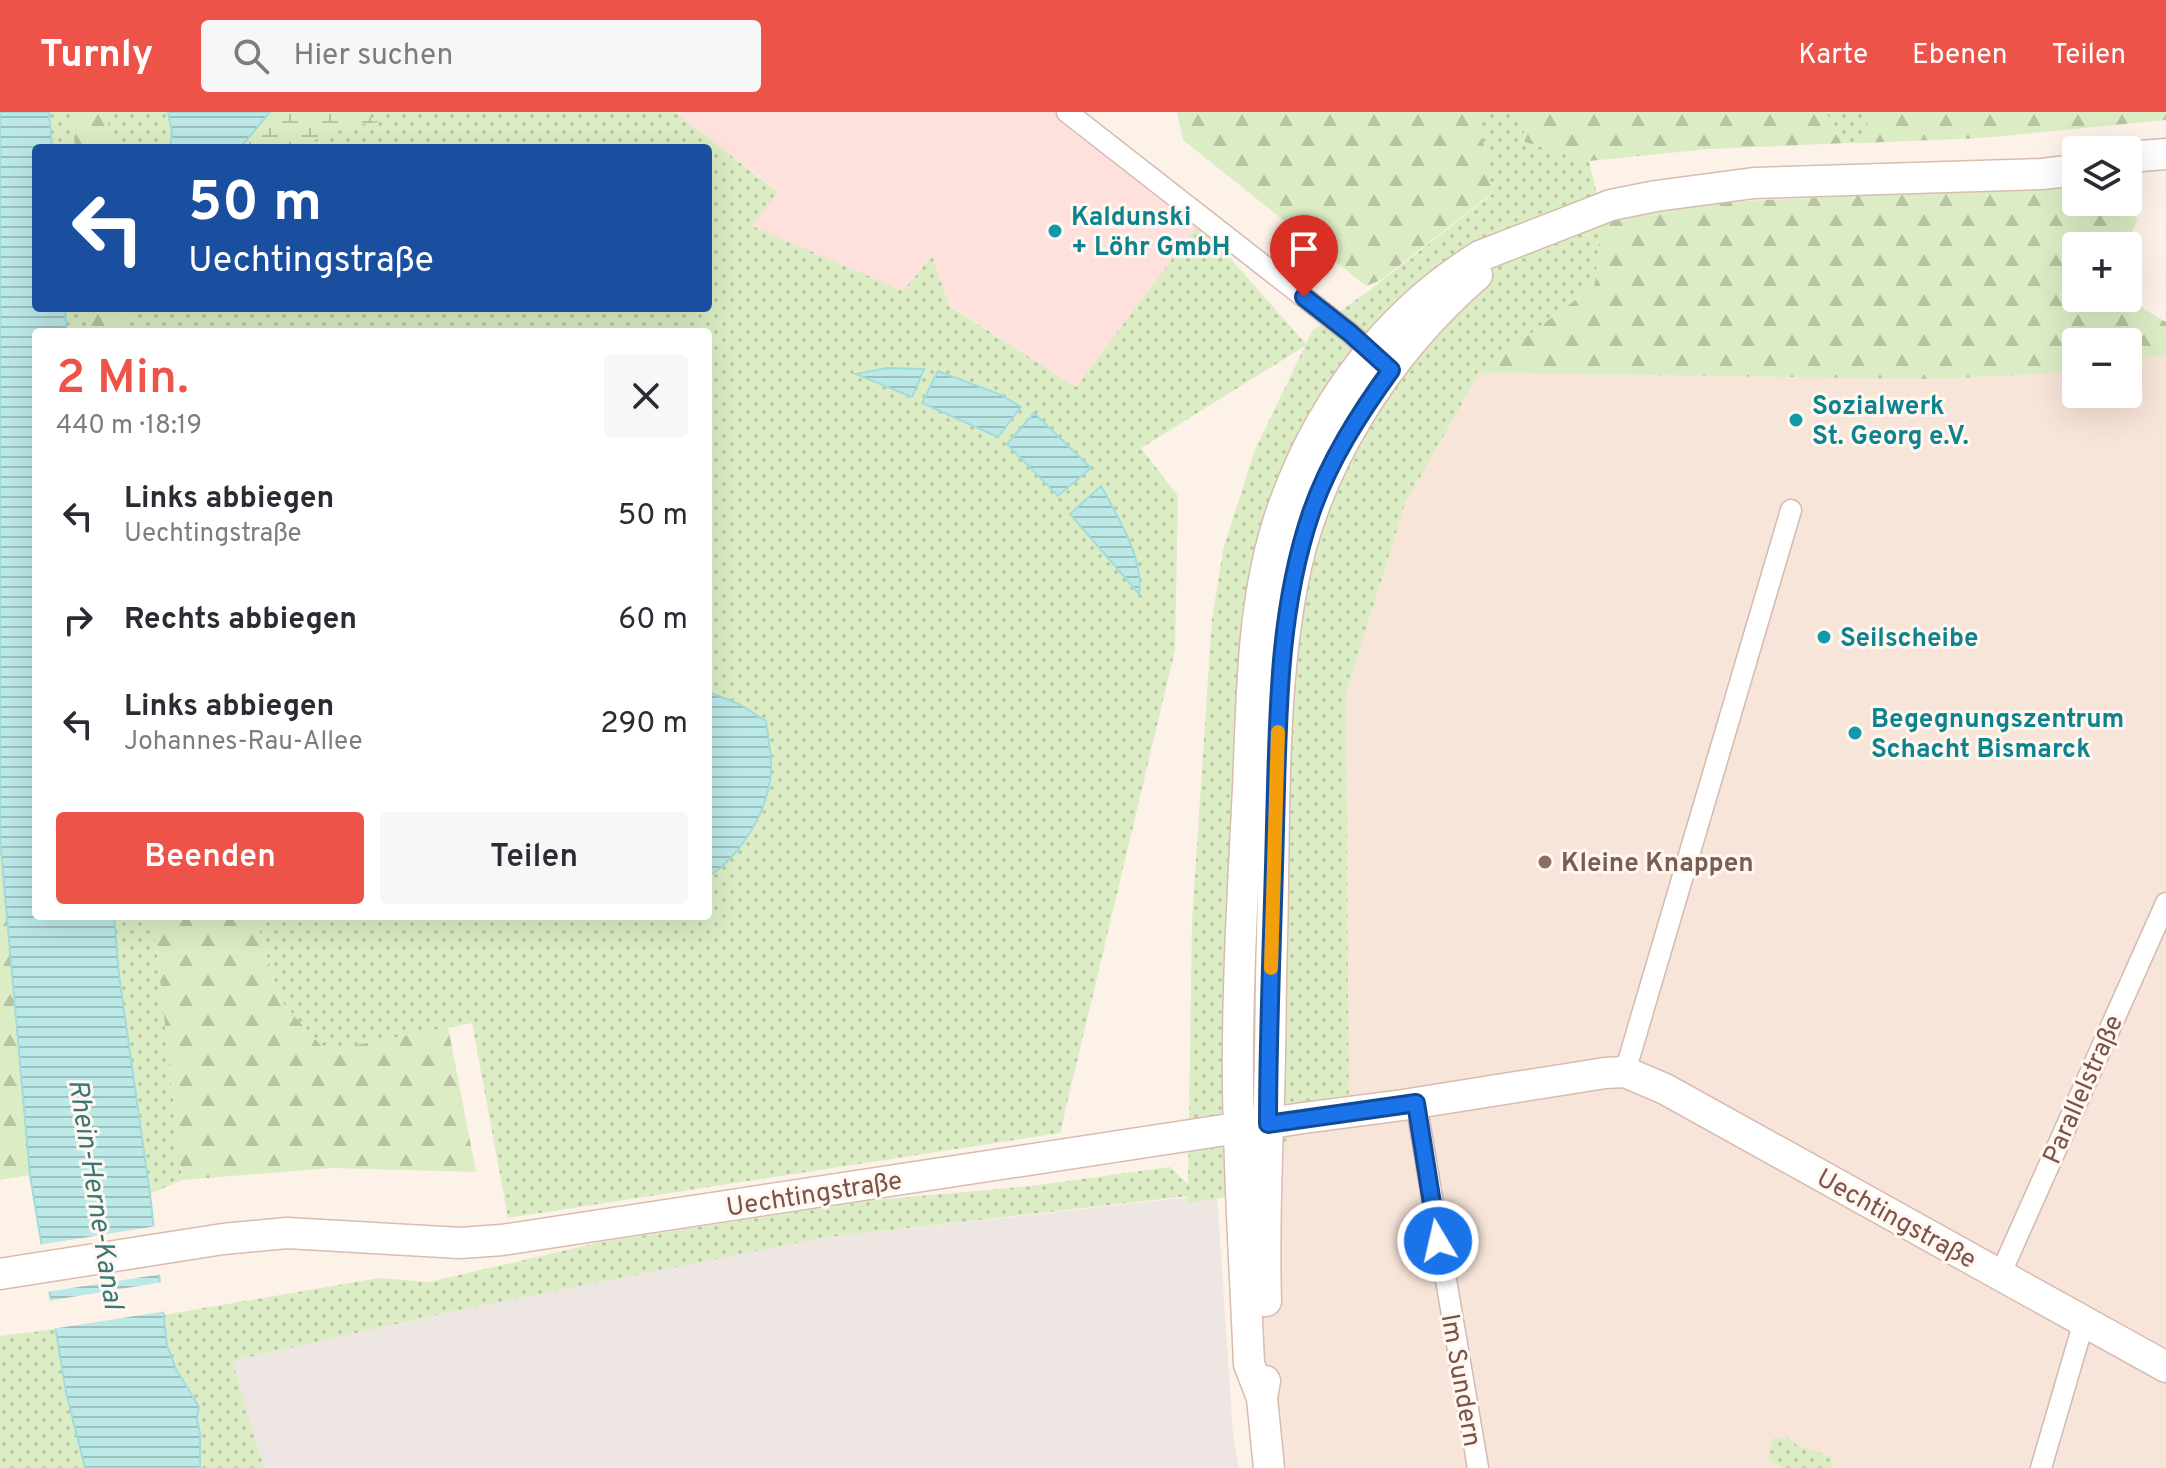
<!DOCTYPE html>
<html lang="de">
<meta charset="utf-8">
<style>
:root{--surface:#fff;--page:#f7f7f7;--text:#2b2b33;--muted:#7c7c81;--accent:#ed5348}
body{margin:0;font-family:Overpass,sans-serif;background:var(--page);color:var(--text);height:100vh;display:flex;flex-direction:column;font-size:30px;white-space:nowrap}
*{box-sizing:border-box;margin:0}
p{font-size:26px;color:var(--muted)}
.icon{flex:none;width:44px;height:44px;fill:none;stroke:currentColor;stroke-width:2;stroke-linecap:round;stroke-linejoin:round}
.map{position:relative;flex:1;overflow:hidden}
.details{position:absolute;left:32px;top:216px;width:680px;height:592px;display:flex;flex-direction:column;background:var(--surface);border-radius:8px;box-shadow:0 8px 32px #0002}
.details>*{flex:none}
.guide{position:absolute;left:32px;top:32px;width:680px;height:168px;border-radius:8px;box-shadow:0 8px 32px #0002;background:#1a4fa0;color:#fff;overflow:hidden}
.fabs{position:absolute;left:2062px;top:24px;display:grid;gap:16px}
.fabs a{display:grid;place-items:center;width:80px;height:80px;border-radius:8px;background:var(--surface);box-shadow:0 8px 32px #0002;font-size:40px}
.pin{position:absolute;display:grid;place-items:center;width:68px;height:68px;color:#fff;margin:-82px -34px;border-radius:50% 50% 50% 0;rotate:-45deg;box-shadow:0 0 8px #0007}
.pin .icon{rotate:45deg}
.me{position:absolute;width:88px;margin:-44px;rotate:351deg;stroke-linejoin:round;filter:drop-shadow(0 0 6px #0008)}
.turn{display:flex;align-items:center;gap:28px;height:168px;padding:0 24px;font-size:36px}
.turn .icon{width:104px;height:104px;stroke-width:2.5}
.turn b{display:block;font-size:56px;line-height:68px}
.round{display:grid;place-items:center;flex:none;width:84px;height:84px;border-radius:8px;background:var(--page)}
.summary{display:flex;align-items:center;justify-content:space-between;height:136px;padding:0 24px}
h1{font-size:48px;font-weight:600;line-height:60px;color:var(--accent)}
.button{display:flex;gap:16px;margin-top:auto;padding:16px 24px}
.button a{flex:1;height:92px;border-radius:8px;background:var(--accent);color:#fff;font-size:32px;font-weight:600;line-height:92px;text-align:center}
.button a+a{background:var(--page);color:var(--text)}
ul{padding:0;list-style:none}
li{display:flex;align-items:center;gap:24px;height:104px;padding:0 24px}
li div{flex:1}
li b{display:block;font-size:30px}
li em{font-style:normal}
header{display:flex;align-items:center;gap:48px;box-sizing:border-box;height:112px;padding:0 40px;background:var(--accent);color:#fff}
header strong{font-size:38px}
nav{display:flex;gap:44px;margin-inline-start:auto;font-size:28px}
.search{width:560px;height:72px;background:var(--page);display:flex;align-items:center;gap:20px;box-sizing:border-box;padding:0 28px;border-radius:8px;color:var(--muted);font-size:30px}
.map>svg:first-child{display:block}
</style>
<header>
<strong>Turnly</strong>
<div class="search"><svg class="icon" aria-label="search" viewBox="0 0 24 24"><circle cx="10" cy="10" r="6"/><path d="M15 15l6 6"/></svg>Hier suchen</div>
<nav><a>Karte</a><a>Ebenen</a><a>Teilen</a></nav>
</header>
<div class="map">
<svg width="2166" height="1356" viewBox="0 0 2166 1356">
<defs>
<pattern id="green-dots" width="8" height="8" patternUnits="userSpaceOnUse" patternTransform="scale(2)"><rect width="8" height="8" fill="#dcedc5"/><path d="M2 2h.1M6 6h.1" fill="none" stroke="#b7c3a2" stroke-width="1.8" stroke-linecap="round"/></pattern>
<pattern id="forest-firs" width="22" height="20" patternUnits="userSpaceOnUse" patternTransform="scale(2)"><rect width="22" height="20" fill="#dcedc5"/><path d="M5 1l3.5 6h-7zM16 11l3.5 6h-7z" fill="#b7c3a2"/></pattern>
<pattern id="wetland-marsh" width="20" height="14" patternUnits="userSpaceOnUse" patternTransform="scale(2)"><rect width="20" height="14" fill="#dcedc5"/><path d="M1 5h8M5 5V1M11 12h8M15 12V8" fill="none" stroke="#b7c3a2"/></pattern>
<pattern id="water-rules" width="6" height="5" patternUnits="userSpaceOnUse" patternTransform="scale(2)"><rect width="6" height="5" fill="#bbe9e8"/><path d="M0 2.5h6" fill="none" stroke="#9dbfbe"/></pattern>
</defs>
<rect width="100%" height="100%" fill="#fdf2e8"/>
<!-- residential -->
<path fill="#f8e5d9" d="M2166 243V1356H1270L1250 1082 1302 1009 1349 997 1346 582 1405 392 1479 261 1939 267 2076 260V282H2128V247Z"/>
<!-- commercial -->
<path fill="#fee1dc" d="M675 0H1058L1199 111 1076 275 950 193 931 144 903 180 751 114 778 79Z"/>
<!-- industrial -->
<path fill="#eee6e2" d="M1217 1082 1233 1322 1239 1356H264L231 1249 454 1199 822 1126Z"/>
<!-- green -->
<path fill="url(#green-dots)" d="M49 0H72L75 36H52Z
M107 0H675L778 80 752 114 903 179 932 144 950 194 1076 275 1199 111 1306 232 1312 219 1370 178 1492 82 1478 0H1522L1525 30 1589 49 1602 104 1595 173 1479 261 1405 392 1346 582 1349 997 1302 1009 1250 1082 1188 1091V1084L822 1126 454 1199 232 1249 264 1356H200V1321L197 1308 200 1300 190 1277 176 1257 167 1233 163 1203 379 1166 429 1170 601 1130 874 1088 1031 1074 1170 1055 1188 1072 1192 808 1212 507 1223 438 1254 340 1305 234 1141 336 1178 384 1175 538 1060 1021 508 1106 472 911 326 939 280 888 255 804H708V220H127L125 196H708V36H110Z
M1825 0H1872L1861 31H1847Z
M65 196H86L88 220H67Z
M114 804H153L182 1068 150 1082 119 863Z
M56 1217 66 1280 85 1356H0V1224Z
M1788 1325 1797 1333 1831 1345 1832 1356H1783L1767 1346 1773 1326Z"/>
<!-- forest -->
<path fill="url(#forest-firs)" d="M72 0H107L110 36H75Z
M1177 0H1478L1492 81 1381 168 1366 174 1183 28Z
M1522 0H1825L1847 31 1709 37 1589 49 1525 30Z
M1872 0H2166V8L1982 26 1861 31Z
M2076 74V90H2128V75L2137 109 2125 134H2076V186H2128V175L2144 197 2166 210V243L2128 247V230H2076V260L1939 267 1479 261 1595 173 1602 104 1655 93Z
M86 196H125L127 220H88Z
M0 727 30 1063 0 1068Z
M153 804H255L280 888 326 939 448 915 476 1060 332 1056 182 1068Z"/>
<!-- wetland -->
<path fill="url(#wetland-marsh)" d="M270 0H347L384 9 352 14 293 36H240Z"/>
<!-- water -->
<path fill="url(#water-rules)" stroke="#a1dbdb" stroke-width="2" d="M0 0H49L52 36H36V196H65L67 220H36V804H114L119 863 150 1082 167 1233 176 1257 199 1295 197 1308 200 1321V1356H85L66 1280 30 1063 0 727Z
M168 0H270L240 36H170L172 20Z
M887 256 924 257 912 285 856 262Z
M938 259 1001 283 1021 295 998 325 922 291Z
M1034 301 1091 356 1058 384 1007 332Z
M1101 374C1117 403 1145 449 1139 482L1070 402Z
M708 580 739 592 766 609C768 625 772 643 771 660 768 700 741 743 708 765Z"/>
<!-- pier -->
<path fill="#fdf2e8" d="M157 1114 162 1162 46 1180 38 1133Z
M163 1170 167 1199 52 1217 47 1189Z"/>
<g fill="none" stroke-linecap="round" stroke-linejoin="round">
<defs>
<path id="street" d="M1067 0 1350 221 1379 247
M1625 960 1791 398
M1416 991 1478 1356
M2000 1163 2166 791
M2041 1356 2080 1223 2087 1211"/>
<path id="secondary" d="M2128 45 2166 42
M0 1162 223 1127 287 1121 460 1131 502 1128 1303 1006 1403 993 1605 961 1625 960 1665 977 2166 1255
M1266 1189C1264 1130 1266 1072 1268 1013 1271 951 1270 888 1272 826 1275 712 1271 586 1292 475 1313 356 1386 242 1477 163
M1265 1269 1262 1286 1269 1356
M1262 1286 1249 1252C1245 1159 1239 1066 1238 974 1237 875 1243 776 1248 677 1252 582 1251 481 1285 390 1322 289 1388 201 1480 144L1611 93 1656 84 1754 71 2042 62 2076 58"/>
</defs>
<!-- street casing -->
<use href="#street" stroke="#d3bab0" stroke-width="23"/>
<!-- secondary casing -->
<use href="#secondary" stroke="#d9bbaf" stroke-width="33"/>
<!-- street -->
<use href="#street" stroke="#fff" stroke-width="20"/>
<!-- secondary -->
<use href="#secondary" stroke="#fff" stroke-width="30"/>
</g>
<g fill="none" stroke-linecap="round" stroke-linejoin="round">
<defs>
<path id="route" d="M1304 185 1350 221 1391 258C1359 302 1329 349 1311 401 1277 501 1278 609 1275 714 1273 813 1268 912 1268 1012L1416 991 1438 1129"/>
</defs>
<!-- route casing -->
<use href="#route" stroke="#114b97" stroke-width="20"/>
<!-- route -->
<use href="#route" stroke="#1a73e8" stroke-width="14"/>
<!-- slow -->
<path stroke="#f59e0b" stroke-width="14" d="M1271 856 1278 620"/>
</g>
<!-- markers -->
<g fill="#0f9aa8" stroke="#fff7f0" stroke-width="3">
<circle cx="1055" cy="119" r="8"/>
<circle cx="1796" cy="308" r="8"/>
<circle cx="1824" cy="525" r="8"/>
<circle cx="1855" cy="621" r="8"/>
</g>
<circle fill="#8d6e63" stroke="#fff7f0" stroke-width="3" cx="1545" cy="750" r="8"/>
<g text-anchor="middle" stroke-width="6" stroke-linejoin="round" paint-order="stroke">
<!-- culture labels -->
<g font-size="26" font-weight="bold" fill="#0d838f" stroke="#fff7f0" text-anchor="start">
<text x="1071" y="113">Kaldunski<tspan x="1071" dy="30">+ Löhr GmbH</tspan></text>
<text x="1812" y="302">Sozialwerk<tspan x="1812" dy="30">St. Georg e.V.</tspan></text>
<text x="1840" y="534">Seilscheibe</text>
<text x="1871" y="615">Begegnungszentrum<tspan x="1871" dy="30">Schacht Bismarck</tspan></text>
</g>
<!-- education labels -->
<g font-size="26" font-weight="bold" fill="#785e54" stroke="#fff7f0" text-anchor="start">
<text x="1561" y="759">Kleine Knappen</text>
</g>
<!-- street labels -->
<g font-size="26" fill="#7a534a" stroke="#fff7f0">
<text transform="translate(2082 977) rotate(-66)" y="9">Parallelstraße</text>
<text transform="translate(814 1081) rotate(-9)" y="9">Uechtingstraße</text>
<text transform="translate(1897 1106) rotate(29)" y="9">Uechtingstraße</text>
<text transform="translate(1462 1268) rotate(80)" y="9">Im Sundern</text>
</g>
<!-- water labels -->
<g font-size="28" font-style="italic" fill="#3a7878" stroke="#fff7f0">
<text transform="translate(97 1082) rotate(81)" y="10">Rhein-Herne-Kanal</text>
</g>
</g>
</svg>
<div class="fabs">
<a><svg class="icon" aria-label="layers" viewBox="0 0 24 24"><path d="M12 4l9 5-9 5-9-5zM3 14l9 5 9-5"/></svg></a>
<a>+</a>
<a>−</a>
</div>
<div class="pin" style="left:1304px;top:185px;background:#d93025"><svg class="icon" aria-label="arrive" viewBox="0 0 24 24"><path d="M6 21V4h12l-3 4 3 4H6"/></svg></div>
<svg class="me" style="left:1438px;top:1129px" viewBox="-20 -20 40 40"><circle r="17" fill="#1a73e8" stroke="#fff" stroke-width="3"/><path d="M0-11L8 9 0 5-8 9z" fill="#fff"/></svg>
<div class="guide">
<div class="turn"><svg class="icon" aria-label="left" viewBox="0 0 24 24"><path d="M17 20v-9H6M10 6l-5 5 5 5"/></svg><div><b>50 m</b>Uechtingstraße</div></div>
</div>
<section class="details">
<div class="summary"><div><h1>2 Min.</h1><p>440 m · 18:19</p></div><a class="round"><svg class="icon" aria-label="close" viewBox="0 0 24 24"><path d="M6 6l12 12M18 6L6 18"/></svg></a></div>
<ul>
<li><svg class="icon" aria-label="left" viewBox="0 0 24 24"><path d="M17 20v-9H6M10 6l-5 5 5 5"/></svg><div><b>Links abbiegen</b><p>Uechtingstraße</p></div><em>50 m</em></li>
<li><svg class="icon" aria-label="right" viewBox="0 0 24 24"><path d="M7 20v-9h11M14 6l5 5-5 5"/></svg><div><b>Rechts abbiegen</b></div><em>60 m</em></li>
<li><svg class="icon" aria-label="left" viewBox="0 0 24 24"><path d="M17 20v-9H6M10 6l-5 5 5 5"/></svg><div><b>Links abbiegen</b><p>Johannes-Rau-Allee</p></div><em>290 m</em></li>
</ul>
<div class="button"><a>Beenden</a><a>Teilen</a></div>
</section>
</div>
